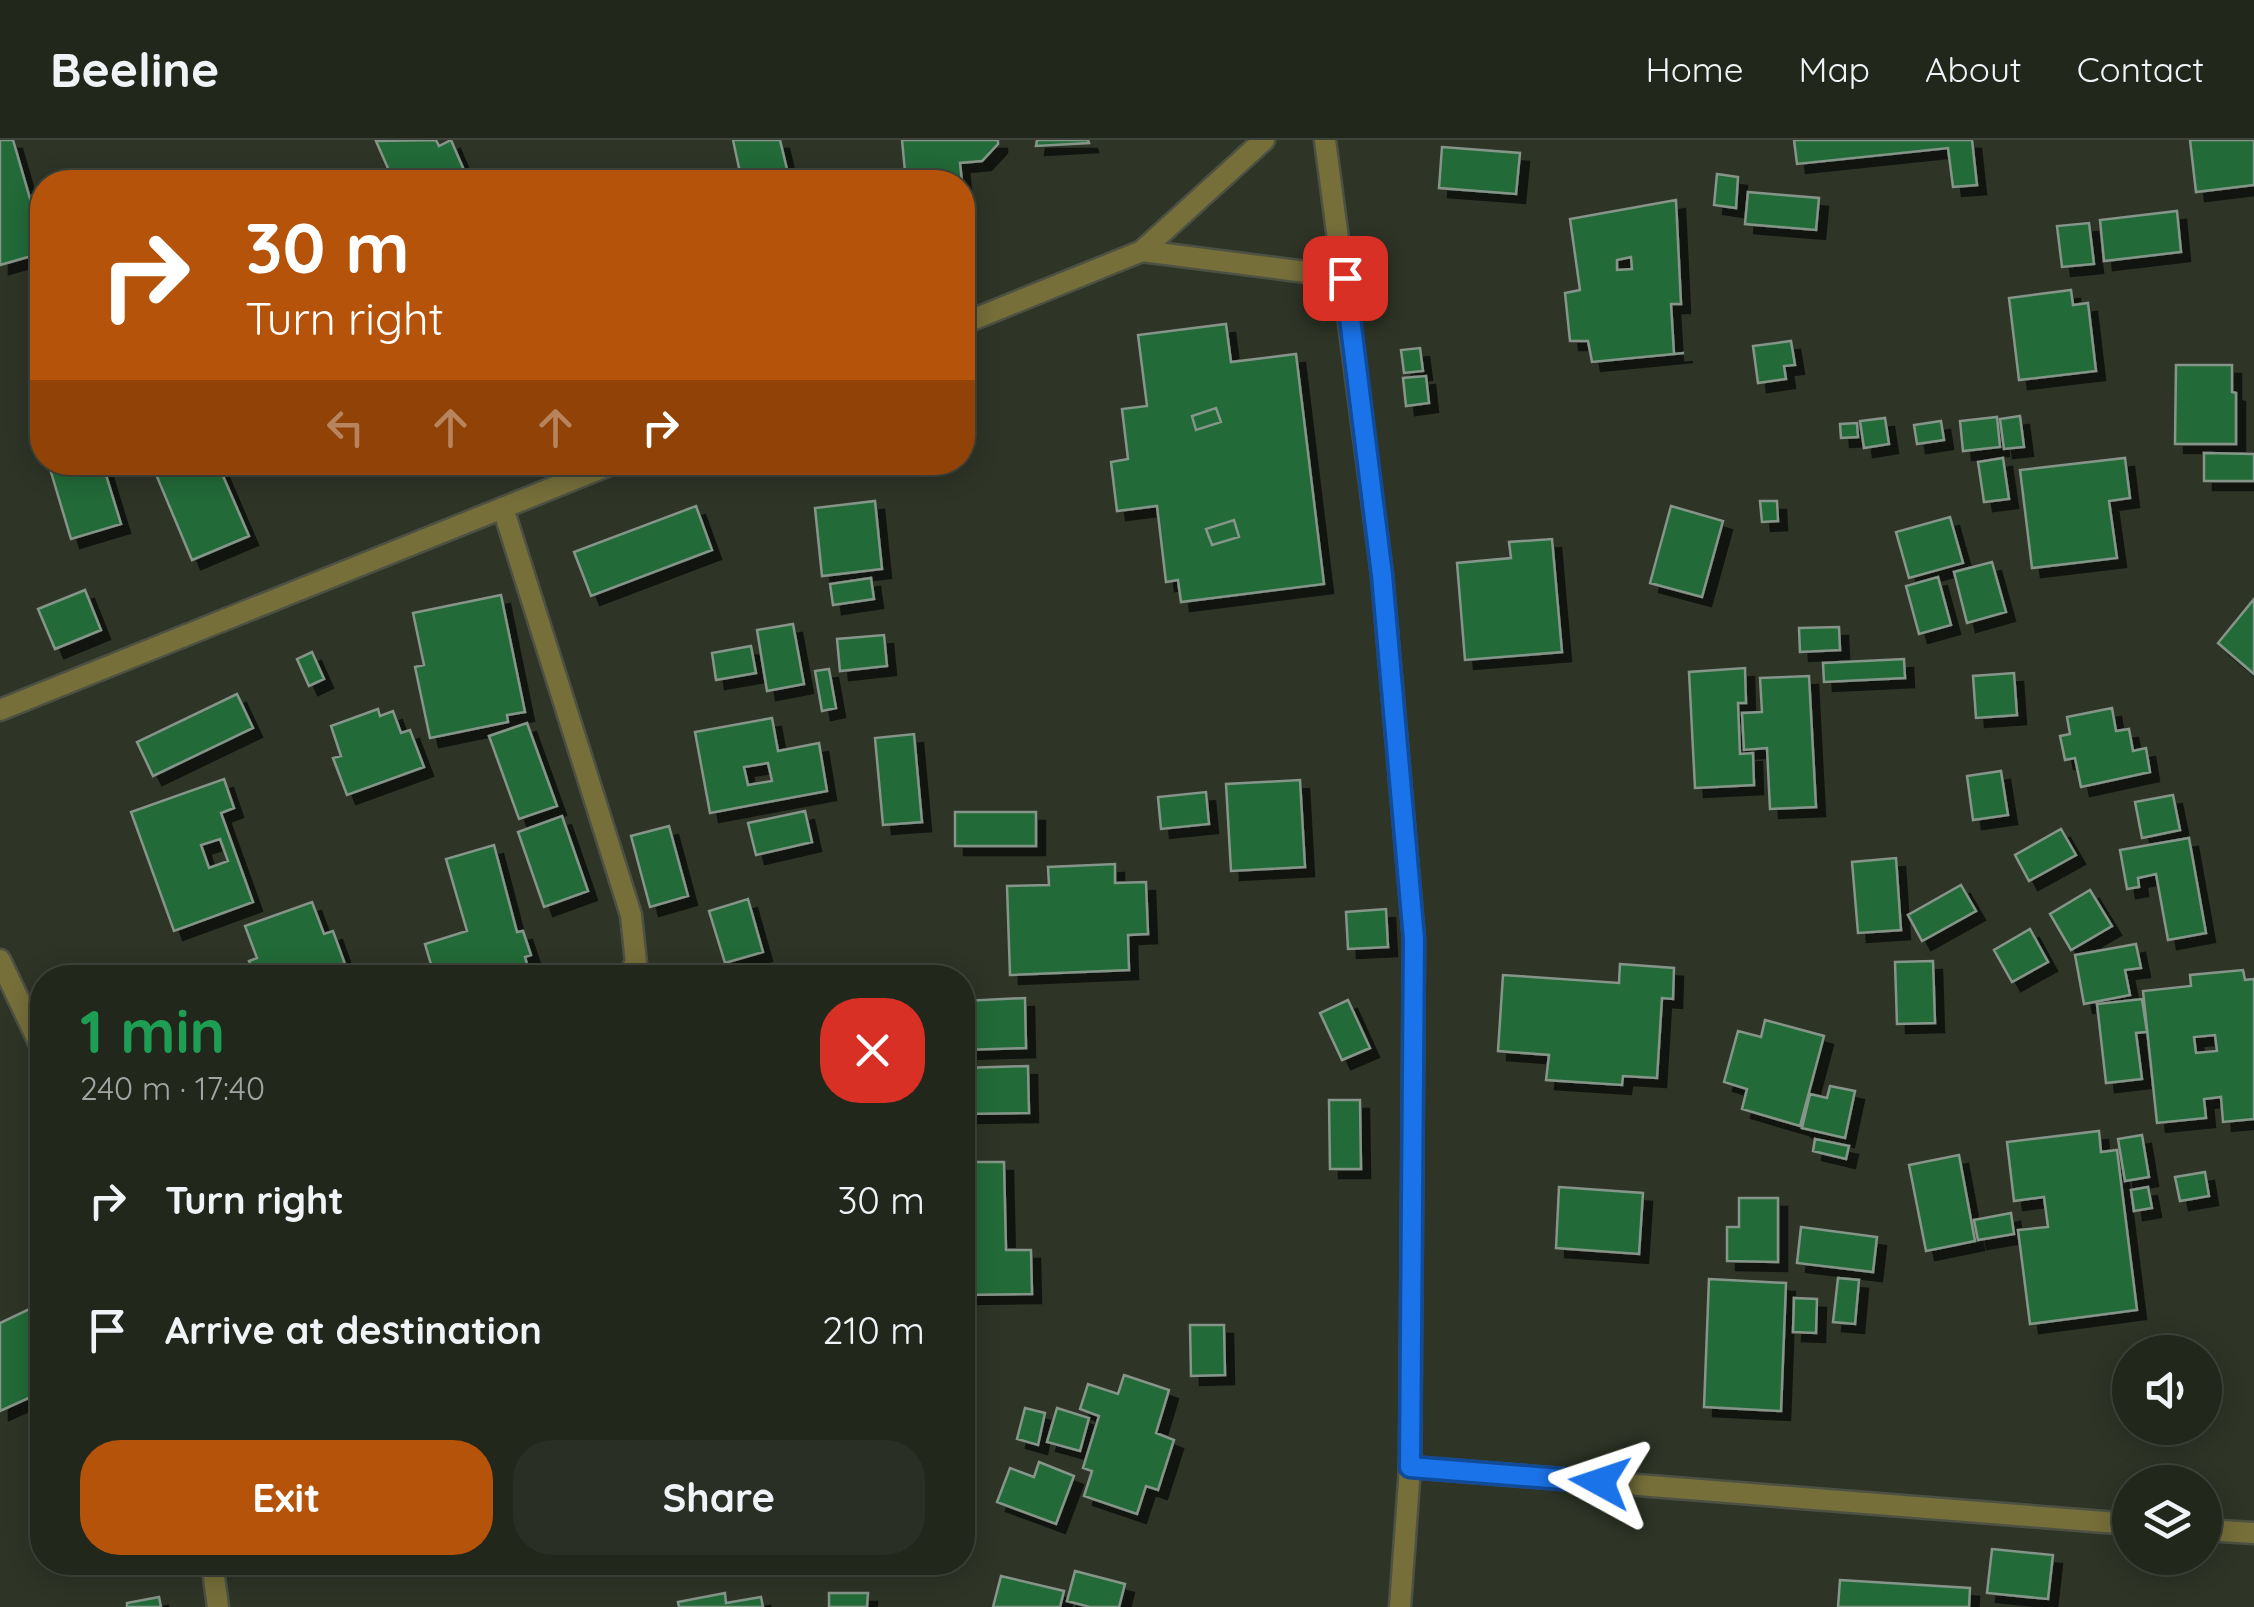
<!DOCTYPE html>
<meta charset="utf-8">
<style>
:root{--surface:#22271c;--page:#2a2f25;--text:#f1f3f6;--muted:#a2a5a3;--line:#3f443b;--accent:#b45309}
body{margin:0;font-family:Quicksand,sans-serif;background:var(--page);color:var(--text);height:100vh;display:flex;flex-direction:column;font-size:38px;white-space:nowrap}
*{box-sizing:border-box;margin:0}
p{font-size:32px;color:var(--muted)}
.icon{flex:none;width:55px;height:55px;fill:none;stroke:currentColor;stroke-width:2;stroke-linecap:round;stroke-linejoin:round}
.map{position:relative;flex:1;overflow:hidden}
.panel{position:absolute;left:30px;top:825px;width:945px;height:610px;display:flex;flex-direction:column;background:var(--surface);border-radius:40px;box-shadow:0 5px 25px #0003,0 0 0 2px var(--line)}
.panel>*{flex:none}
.guide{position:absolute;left:30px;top:30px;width:945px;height:305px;border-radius:40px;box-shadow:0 5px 25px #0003,0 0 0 2px var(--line);background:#b45309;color:#fff;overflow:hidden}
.buttons{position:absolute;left:2112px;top:1195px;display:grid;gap:20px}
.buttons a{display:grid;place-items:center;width:110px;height:110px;border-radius:50%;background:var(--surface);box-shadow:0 5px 25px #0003,0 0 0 2px var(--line);font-size:50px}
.pin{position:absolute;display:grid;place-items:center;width:85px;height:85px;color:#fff;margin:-42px;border-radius:20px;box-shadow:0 5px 15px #0006}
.me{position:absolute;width:110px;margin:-55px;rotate:275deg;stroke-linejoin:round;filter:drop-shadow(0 0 8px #0008)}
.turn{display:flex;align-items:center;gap:35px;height:210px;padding:0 50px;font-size:45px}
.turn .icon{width:130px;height:130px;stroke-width:2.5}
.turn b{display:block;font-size:70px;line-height:85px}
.lanes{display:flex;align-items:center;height:95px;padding:0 50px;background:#0003;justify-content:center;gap:50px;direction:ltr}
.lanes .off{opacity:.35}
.round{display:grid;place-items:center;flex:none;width:105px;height:105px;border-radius:40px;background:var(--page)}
.overview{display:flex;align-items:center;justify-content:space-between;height:170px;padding:0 50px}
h1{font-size:60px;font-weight:800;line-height:75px;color:#1e9e55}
.cta{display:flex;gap:20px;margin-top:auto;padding:20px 50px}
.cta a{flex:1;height:115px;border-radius:40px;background:var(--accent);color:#fff;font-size:40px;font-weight:800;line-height:115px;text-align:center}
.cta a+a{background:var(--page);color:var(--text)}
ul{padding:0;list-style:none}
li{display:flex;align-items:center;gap:30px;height:130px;padding:0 50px}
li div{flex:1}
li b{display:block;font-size:38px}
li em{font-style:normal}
header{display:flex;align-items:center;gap:60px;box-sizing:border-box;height:140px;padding:0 50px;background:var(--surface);border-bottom:2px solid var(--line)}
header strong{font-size:48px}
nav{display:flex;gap:55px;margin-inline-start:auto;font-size:35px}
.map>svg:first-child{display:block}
</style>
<header>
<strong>Beeline</strong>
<nav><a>Home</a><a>Map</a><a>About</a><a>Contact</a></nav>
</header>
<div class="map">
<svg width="2254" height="1467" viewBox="0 0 2254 1467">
<defs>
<filter id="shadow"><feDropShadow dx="9" dy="9" stdDeviation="0" flood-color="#0009"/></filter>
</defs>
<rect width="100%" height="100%" fill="#2e3426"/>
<!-- building -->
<path fill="#236a39" stroke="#869589" stroke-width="2.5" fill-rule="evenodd" filter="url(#shadow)" d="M0 0H13L42 100V113L0 125Z
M436 0 439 6 451 0 469 42H394L376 1Z
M733 0H780L790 42H742Z
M902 0H998V4L982 21 960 23 962 42H906Z
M1037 0H1088L1089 3 1036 6Z
M1794 0H1972L1977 45 1953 47 1948 8 1797 24Z
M2190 0H2254V45L2196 52Z
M1442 7 1520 13 1516 54 1439 48Z
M1717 34 1738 37 1736 68 1714 65Z
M1748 52 1819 58 1816 90 1745 84Z
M1676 60 1681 164H1671L1674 214 1684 213 1592 222 1588 201H1570L1565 153 1580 150 1570 79ZM1631 117 1632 129 1617 130V120Z
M2177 71 2181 112 2104 121 2100 80Z
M2089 83 2094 124 2062 127 2057 86Z
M2071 150 2073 165 2088 163 2096 231 2019 240 2009 158Z
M1226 184 1231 222 1296 214 1324 444 1181 462 1178 440 1166 442 1157 366 1117 371 1111 322 1128 319 1122 269 1147 266 1138 195ZM1216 268 1221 282 1196 290 1192 276ZM1234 380 1239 397 1212 405 1206 389Z
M1791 201 1795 225 1784 226 1786 239 1758 243 1753 206Z
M1420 208 1423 231 1404 233 1401 210Z
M2176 225H2232V252L2236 253V304H2175Z
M1426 236 1429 263 1406 266 1403 238Z
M1216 268 1221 282 1196 290 1192 276Z
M2020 276 2024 307 2004 309 2000 279Z
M1997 277 2000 307 1963 311 1960 281Z
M1885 278 1889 304 1864 308 1860 281Z
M1941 281 1944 300 1917 304 1914 285Z
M1857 283 1858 297 1841 298 1840 284Z
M2204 313 2254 314V341H2204Z
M2003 318 2009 359 1984 362 1978 322Z
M2125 318 2130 358 2109 361 2117 418 2032 428 2020 330Z
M48 322H102L121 384 71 399Z
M177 322H217L249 396 192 420 155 332Z
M875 361 882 429 822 436 815 368Z
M1760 361H1777L1778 381 1762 382Z
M696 366 712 410 591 456 574 412Z
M1671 366 1723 381 1702 457 1650 443Z
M1950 377 1963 423 1909 438 1896 392Z
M1234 380 1239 397 1212 405 1206 389Z
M1552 399 1562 512 1465 520 1457 423 1511 418 1509 402Z
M1992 422 2006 472 1967 483 1954 432Z
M1938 437 1951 485 1919 494 1906 446Z
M871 438 874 459 833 465 830 444Z
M85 450 101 490 55 509 38 469Z
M501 455 525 572 507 575 508 582 430 598 415 527 424 525 413 473Z
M2254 459V534L2218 503Z
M793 484 804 544 767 551 757 490Z
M1839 487 1840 510 1800 512 1799 488Z
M884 495 887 526 840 531 837 499Z
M751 506 756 533 716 540 712 513Z
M312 512 324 539 309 546 297 519Z
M1904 519 1905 538 1824 542 1823 523Z
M1745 528 1746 563H1738L1740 614 1753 613 1754 645 1695 648 1689 532Z
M829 529 836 568 822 571 815 531Z
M2014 533 2017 575 1976 578 1973 536Z
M1809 536 1816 667 1770 669 1767 608 1744 610 1742 573 1762 572 1760 538Z
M237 554 253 588 153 636 137 602Z
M2112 568 2116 591 2129 589 2133 611 2146 608 2150 632 2081 647 2075 618 2065 620 2060 596 2070 594 2067 577Z
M378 569 380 576 393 571 401 593 410 590 424 627 347 655 333 618 341 616 331 586Z
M772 578 778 611 819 603 827 651 710 673 695 592ZM768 623 772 641 748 645 744 627Z
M527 583 557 666 519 679 489 596Z
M914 594 922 682 883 685 875 598Z
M2001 631 2008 675 1973 680 1967 636Z
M224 639 234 668 221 673 253 762 174 791 131 672ZM220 699 228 721 209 728 201 705Z
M1300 640 1305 727 1231 731 1226 644Z
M1206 652 1209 684 1161 689 1158 657Z
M2173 655 2180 690 2142 698 2135 662Z
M805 671 812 702 756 715 748 683Z
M955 672H1036V706H955Z
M562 676 588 751 544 767 518 692Z
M669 686 688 756 650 767 631 696Z
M2061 689 2076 715 2029 741 2015 715Z
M2189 698 2206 793 2168 800 2156 734 2138 738 2139 747 2127 749 2120 710Z
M494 705 517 792 523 791 531 815 525 817 531 838H435L425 804 467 791 446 719Z
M1896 718 1901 790 1858 793 1852 722Z
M1115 724V743L1146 742 1148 794 1128 795 1129 830 1010 835 1007 746 1049 745 1048 727Z
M1961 745 1976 771 1922 801 1908 775Z
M2090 750 2112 786 2071 810 2050 774Z
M748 759 763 812 725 823 709 771Z
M312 762 324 794 333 791 350 838H255L249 821 257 818 245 786Z
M1386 769 1388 807 1348 809 1346 772Z
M2030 789 2048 822 2012 842 1994 810Z
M2136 804 2141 828 2125 830 2130 855 2084 864 2075 815Z
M1933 821 1935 883 1897 884 1895 822Z
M1620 824 1674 828 1673 859 1662 858 1657 938 1623 936 1622 945 1546 940 1549 915 1498 911 1503 835 1619 843Z
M2243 830 2245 840 2254 839V979L2223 982 2221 957 2204 959 2206 978 2157 983 2143 851 2191 846 2190 835ZM2215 895 2217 911 2196 913 2194 897Z
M962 846 963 861 1025 858 1026 908 962 910Z
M2142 859 2147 892 2136 893 2142 939 2106 943 2097 864Z
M1348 860 1370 908 1342 920 1320 873Z
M1765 880 1824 896 1800 986 1742 969 1747 949 1724 942 1738 891 1761 897Z
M1028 926 1029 973 962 974V928Z
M1830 946 1855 951 1845 998 1802 988 1810 954 1827 958Z
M1329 960H1360L1361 1029H1330Z
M2099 991 2101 1012 2117 1010 2137 1170 2030 1184 2018 1090 2048 1087 2044 1057 2014 1061 2007 1002Z
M2142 995 2149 1037 2125 1041 2118 999Z
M1815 999 1849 1006 1846 1019 1813 1011Z
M1959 1015 1975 1101 1926 1111 1909 1025Z
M962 1022H1004L1006 1110H1031L1032 1154 962 1155Z
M2205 1032 2209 1056 2180 1061 2175 1037Z
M1559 1047 1643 1053 1639 1114 1556 1108Z
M2148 1047 2152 1068 2134 1071 2131 1050Z
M1739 1058H1778V1122L1727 1121V1087H1739Z
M2011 1073 2014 1094 1978 1100 1974 1080Z
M1801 1087 1877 1097 1873 1132 1797 1123Z
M1838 1138 1859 1140 1855 1184 1833 1182Z
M1709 1139 1786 1143 1781 1271 1704 1267Z
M1794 1158 1817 1159 1816 1193 1793 1192Z
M42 1163V1252L0 1271V1183Z
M1190 1185H1224L1225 1235 1191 1236Z
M1124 1235 1169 1250 1156 1293 1174 1300 1158 1350 1146 1346 1137 1374 1084 1356 1092 1331 1083 1328 1099 1276 1080 1269 1088 1244 1118 1254Z
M1025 1268 1045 1273 1038 1305 1017 1299Z
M1057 1268 1089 1278 1080 1311 1047 1302Z
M1039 1322 1074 1336 1056 1384 997 1362 1010 1328 1034 1337Z
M1992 1409 2053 1415 2048 1459 1987 1453Z
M1075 1431 1125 1444 1119 1467H1090L1067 1461Z
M1001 1436 1064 1451 1060 1467H993Z
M1840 1440 1970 1448 1969 1467H1838Z
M725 1453 726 1463 761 1457 763 1467H679L678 1462Z
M829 1453H868L867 1467H829Z
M159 1457 161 1467H127V1463Z"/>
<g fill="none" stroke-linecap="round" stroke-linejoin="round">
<defs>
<path id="minor" d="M503 368 631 775 636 823 626 838
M1410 1327 2130 1384
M2205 1390 2254 1393"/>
<path id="tertiary" d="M1325 0 1382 435 1414 799 1410 1327 1400 1467
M1142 111 1345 137
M962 184 1142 111 1264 0
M0 570 617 322
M0 820 42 909
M212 1422 218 1467"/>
</defs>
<!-- minor casing -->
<use href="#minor" stroke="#4c5144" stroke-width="25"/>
<!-- tertiary casing -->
<use href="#tertiary" stroke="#4c5144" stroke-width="25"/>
<!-- minor -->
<use href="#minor" stroke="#766f3a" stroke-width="20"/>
<!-- tertiary -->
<use href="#tertiary" stroke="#766f3a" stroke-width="20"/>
</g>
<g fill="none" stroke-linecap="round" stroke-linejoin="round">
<defs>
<path id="route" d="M1345 138 1382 435 1414 799 1410 1327 1600 1342"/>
</defs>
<!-- route casing -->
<use href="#route" stroke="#114b97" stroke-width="25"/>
<!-- route -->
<use href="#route" stroke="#1a73e8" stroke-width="18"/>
</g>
</svg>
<div class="buttons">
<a><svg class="icon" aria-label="sound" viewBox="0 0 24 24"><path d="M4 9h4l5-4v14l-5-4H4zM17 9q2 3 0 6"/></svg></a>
<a><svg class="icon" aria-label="layers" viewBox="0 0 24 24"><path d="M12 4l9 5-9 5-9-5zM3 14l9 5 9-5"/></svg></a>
</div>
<div class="pin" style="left:1345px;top:138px;background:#d93025"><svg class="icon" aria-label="arrive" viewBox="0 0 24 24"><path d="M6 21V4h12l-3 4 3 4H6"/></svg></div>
<svg class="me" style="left:1600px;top:1342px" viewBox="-20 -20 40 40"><path d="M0-17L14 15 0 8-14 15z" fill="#1a73e8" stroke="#fff" stroke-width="4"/></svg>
<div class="guide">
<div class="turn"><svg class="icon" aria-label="right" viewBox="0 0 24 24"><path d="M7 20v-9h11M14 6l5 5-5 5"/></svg><div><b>30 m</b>Turn right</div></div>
<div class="lanes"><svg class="icon off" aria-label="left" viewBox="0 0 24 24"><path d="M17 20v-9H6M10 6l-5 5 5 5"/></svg><svg class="icon off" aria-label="ahead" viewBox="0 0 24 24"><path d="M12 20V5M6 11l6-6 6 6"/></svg><svg class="icon off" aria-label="ahead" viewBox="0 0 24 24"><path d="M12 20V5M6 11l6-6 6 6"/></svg><svg class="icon" aria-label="right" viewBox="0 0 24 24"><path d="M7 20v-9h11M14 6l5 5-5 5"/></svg></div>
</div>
<section class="panel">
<div class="overview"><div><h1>1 min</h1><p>240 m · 17:40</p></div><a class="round" style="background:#d93025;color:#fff"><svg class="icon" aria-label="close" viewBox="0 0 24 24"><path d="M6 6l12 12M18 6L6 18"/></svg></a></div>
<ul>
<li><svg class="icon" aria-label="right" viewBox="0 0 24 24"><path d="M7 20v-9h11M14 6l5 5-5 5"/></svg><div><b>Turn right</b></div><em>30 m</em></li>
<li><svg class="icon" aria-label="arrive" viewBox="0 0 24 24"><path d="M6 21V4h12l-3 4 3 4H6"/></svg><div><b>Arrive at destination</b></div><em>210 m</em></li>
</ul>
<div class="cta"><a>Exit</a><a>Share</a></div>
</section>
</div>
